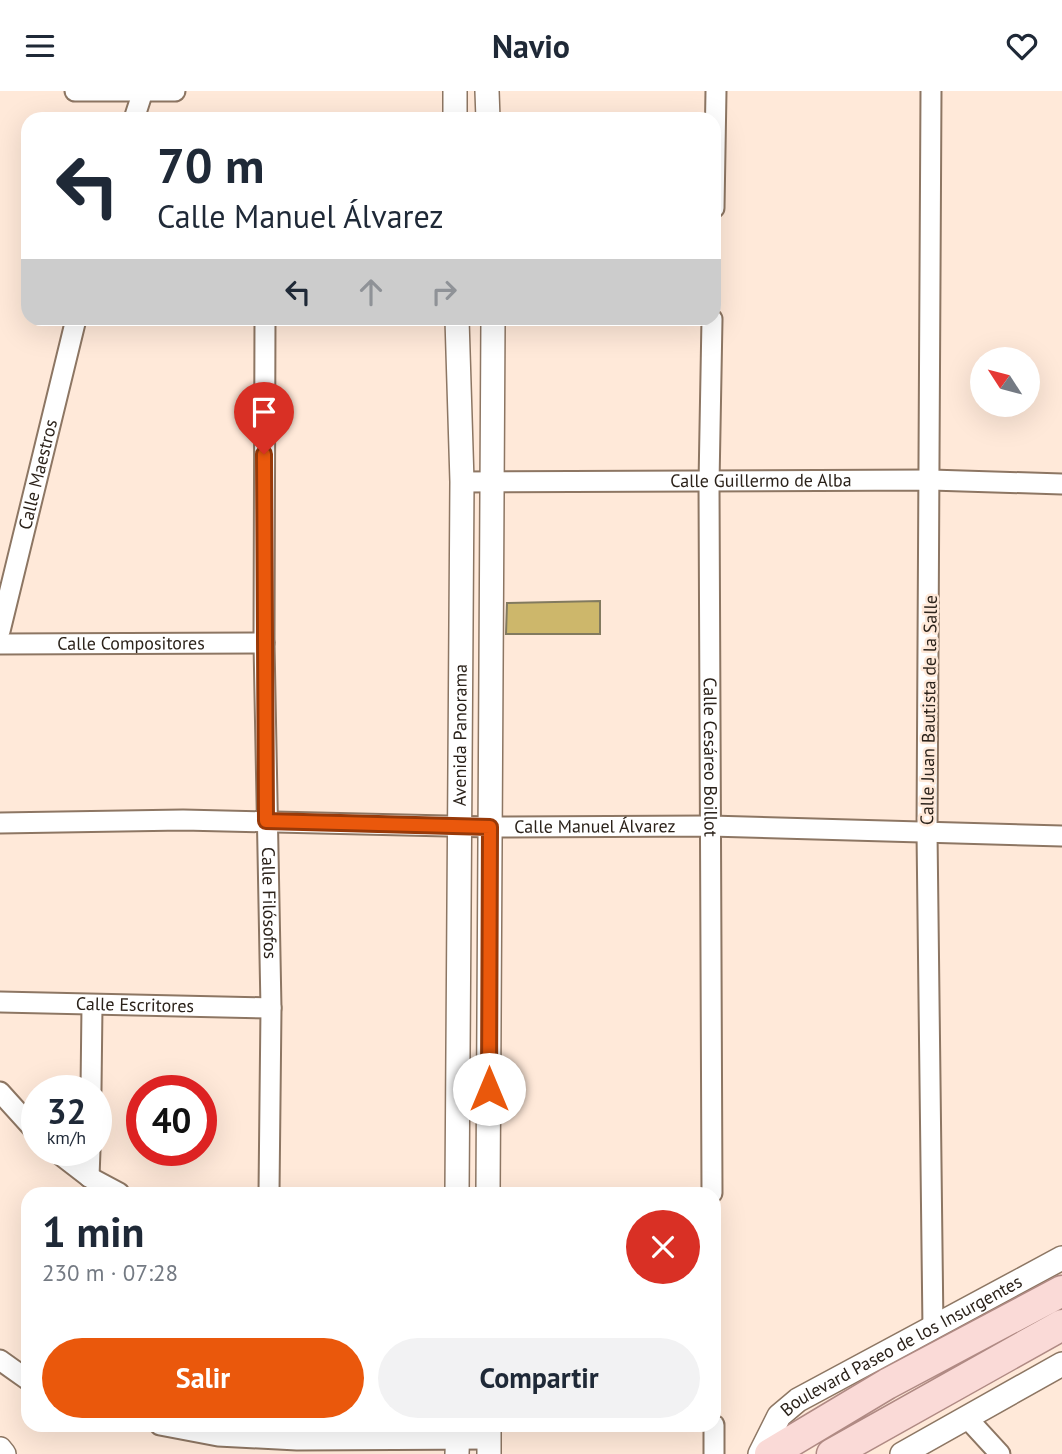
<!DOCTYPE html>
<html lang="es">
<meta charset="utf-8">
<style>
:root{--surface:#fff;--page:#f2f2f3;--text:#1f2937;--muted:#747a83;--accent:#ea580c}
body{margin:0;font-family:"PT Sans",sans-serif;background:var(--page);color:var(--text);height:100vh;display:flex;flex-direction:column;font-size:26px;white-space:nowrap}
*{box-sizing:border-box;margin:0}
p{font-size:23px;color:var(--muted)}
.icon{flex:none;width:38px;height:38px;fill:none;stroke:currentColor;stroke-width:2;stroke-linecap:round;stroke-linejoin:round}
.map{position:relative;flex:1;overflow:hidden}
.sheet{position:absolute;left:21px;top:1096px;width:700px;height:245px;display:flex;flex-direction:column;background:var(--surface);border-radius:21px;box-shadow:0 7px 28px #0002}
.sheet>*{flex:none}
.top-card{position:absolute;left:21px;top:21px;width:700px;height:214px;border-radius:21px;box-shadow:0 7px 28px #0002;background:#fff;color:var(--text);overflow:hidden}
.needle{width:46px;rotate:306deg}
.tools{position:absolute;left:970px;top:256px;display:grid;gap:14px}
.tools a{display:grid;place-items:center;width:70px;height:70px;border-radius:50%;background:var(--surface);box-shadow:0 7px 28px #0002;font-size:35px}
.speed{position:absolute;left:21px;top:984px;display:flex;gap:14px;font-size:35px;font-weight:700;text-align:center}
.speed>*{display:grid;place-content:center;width:91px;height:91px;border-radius:50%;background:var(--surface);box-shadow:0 7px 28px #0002;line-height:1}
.speed small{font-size:18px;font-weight:400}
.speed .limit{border:10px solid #d22;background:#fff;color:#111}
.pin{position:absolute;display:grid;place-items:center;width:60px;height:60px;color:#fff;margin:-72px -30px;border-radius:50% 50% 50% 0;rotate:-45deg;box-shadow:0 0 7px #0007}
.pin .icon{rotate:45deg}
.me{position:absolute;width:77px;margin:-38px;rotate:0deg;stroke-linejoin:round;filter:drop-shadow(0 0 5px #0008)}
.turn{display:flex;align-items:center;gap:24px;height:147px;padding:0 21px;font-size:32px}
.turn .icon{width:91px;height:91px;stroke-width:2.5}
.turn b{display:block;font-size:49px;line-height:60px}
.lanes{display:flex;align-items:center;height:66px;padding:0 21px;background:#0003;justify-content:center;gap:35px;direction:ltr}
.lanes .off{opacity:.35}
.round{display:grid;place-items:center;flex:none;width:74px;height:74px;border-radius:37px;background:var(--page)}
.head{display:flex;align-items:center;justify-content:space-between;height:119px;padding:0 21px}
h1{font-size:42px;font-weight:600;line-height:52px}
.primary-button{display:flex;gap:14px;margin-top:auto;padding:14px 21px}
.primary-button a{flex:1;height:80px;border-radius:42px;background:var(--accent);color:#fff;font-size:28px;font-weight:600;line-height:80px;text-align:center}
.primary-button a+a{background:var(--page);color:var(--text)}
header{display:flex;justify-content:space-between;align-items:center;height:91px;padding:0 21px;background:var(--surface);font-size:32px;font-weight:600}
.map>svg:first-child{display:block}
</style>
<header><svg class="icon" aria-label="menu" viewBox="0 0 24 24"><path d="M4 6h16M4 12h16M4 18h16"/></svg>Navio<svg class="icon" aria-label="heart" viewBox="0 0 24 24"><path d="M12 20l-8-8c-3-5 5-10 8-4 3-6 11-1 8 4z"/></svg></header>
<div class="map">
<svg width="1062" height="1363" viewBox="0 0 1062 1363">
<rect width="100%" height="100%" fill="#ffe9d9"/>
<!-- building -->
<path fill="#cdb76b" stroke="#827a5f" stroke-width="2" d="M600 510V543H506L507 512Z"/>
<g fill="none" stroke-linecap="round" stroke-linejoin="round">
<defs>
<g id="minor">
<path d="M75 0H175"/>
<path d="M931 0 927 741 933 1238"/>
<path d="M134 28 143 0"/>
<path d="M714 117 716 0"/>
<path id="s1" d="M265 228 264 552 271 917 269 1102"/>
<path id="s2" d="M712 228 709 392 712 1102"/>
<path id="s3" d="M462 391 931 389 1062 393"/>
<path id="s4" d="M0 540 76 228"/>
<path id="s5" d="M0 553 264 552"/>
<path id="s6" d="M0 732 183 729 490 736 710 735 1062 745"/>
<path id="s7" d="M0 911 271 917"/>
<path d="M91 999 92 915"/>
<path d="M0 1001 37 1042"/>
<path d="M54 1059 89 1086 119 1102"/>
<path d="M89 1086 90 1059"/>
<path d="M0 1269 28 1289"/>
<path d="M967 1327 1000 1363"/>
<path d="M160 1334 218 1345 297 1349 490 1348"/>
<path d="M714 1334V1363"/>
</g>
<g id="tertiary">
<path d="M455 0V28"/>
<path d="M487 0 488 28"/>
<path id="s8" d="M457 1102 462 391 457 228"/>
<path d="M488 1102 493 228"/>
<path d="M0 1358 4 1363"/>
<path d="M457 1363 458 1334"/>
<path d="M489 1363V1334"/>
<path id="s9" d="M760 1363 779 1325 798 1309 1062 1167"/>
<path d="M902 1363 1062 1273"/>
</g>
<path id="primary" d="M770 1363 887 1293 1062 1200
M832 1363 1062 1234"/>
</defs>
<!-- minor casing -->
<use href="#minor" stroke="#8d7663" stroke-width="23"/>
<!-- tertiary casing -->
<use href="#tertiary" stroke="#8d7663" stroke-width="26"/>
<!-- primary casing -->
<use href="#primary" stroke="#b08a84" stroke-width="33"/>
<!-- minor -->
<use href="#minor" stroke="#fff" stroke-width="19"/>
<!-- tertiary -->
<use href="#tertiary" stroke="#fff" stroke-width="23"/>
<!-- primary -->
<use href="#primary" stroke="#fadad7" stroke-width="30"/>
</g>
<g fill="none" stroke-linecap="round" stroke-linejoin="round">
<defs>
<path id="route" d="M264 363 266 730 490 736 489 998"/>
</defs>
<!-- route casing -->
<use href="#route" stroke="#983908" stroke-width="18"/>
<!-- route -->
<use href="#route" stroke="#ea580c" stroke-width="12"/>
</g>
<g text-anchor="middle" stroke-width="5" stroke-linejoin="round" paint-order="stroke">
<!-- street labels -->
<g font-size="18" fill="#2b221a" stroke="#ffe9d9">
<text dy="6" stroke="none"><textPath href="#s4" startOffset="161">Calle Maestros</textPath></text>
<text dy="6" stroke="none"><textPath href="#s3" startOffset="299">Calle Guillermo de Alba</textPath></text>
<text dy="6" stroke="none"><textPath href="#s5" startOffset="131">Calle Compositores</textPath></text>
<text transform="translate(929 619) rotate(-89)" y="6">Calle Juan Bautista de la Salle</text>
<text dy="6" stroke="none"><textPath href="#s8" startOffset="458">Avenida Panorama</textPath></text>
<text dy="6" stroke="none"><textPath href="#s2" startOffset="438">Calle Cesáreo Boillot</textPath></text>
<text dy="6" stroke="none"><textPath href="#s6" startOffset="595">Calle Manuel Álvarez</textPath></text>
<text dy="6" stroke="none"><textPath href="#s1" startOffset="584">Calle Filósofos</textPath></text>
<text dy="6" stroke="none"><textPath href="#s7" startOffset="135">Calle Escritores</textPath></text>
<text dy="6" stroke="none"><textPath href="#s9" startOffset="184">Boulevard Paseo de los Insurgentes</textPath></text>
</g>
</g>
</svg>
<div class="tools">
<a><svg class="needle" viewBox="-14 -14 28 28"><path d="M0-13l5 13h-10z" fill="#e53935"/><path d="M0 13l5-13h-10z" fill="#747a83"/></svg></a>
</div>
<div class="speed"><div>32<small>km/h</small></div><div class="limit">40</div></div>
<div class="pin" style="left:264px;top:363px;background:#d93025"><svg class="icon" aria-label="arrive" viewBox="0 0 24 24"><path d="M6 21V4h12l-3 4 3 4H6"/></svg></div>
<svg class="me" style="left:489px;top:998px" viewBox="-20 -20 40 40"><circle r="19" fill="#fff"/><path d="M0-13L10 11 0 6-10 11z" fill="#ea580c"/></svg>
<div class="top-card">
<div class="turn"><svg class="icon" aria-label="left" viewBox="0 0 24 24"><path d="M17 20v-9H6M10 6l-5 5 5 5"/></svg><div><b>70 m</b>Calle Manuel Álvarez</div></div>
<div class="lanes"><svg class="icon" aria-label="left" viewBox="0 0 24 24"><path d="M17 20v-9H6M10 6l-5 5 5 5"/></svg><svg class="icon off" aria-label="ahead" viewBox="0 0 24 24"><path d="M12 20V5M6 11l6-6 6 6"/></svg><svg class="icon off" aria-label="right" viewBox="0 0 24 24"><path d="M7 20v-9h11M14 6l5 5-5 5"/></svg></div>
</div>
<section class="sheet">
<div class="head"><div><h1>1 min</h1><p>230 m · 07:28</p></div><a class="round" style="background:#d93025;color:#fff"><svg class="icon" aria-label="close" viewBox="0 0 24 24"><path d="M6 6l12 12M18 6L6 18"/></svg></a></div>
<div class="primary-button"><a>Salir</a><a>Compartir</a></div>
</section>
</div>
